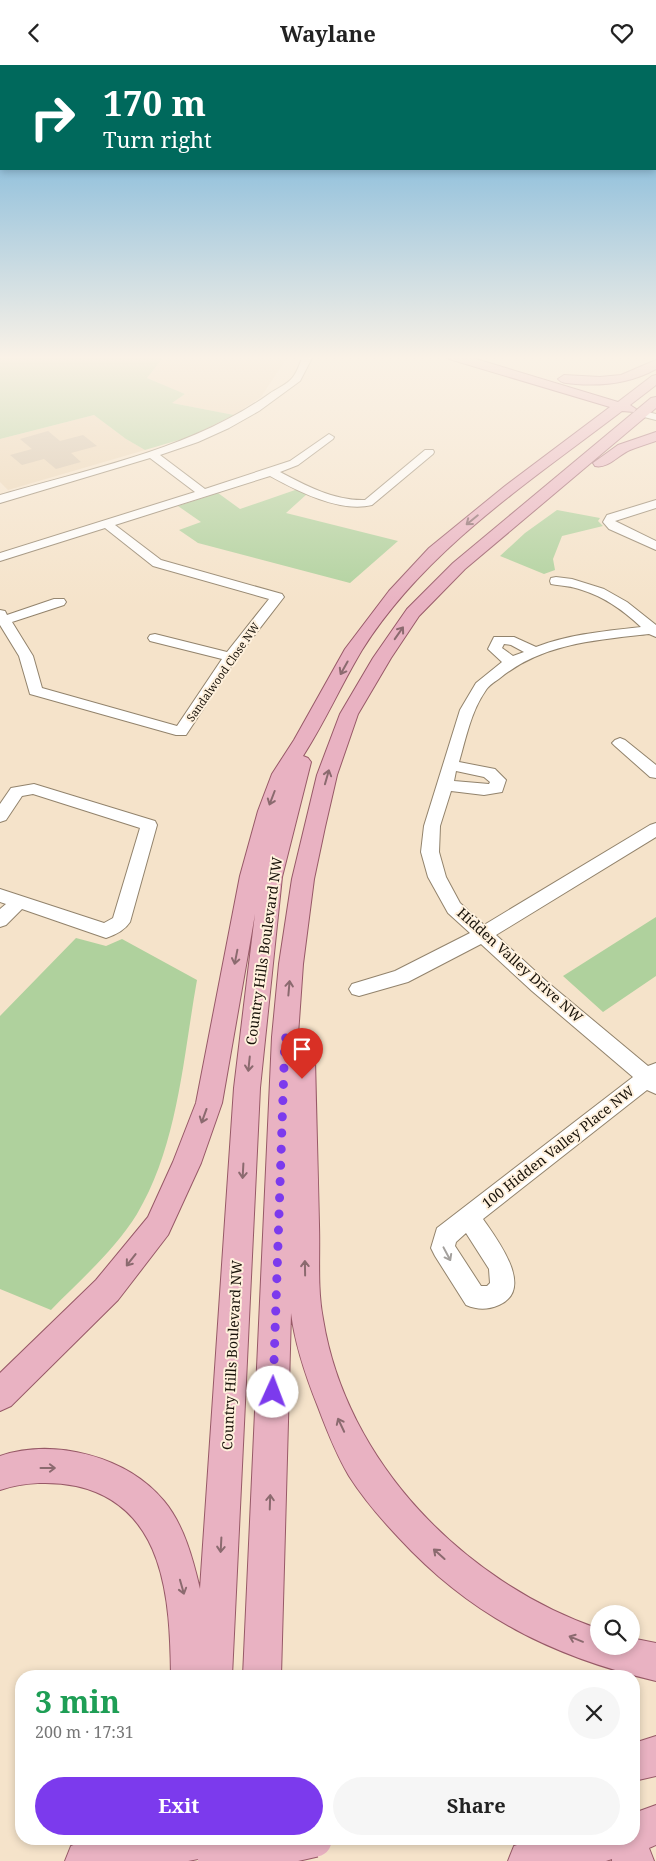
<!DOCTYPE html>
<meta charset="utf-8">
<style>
:root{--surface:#fff;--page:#f6f6f6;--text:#222;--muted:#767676;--accent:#7c3aed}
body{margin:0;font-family:"Noto Serif",serif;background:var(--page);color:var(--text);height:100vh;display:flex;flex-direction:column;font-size:19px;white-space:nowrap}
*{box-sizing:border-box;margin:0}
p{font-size:16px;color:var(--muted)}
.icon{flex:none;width:28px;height:28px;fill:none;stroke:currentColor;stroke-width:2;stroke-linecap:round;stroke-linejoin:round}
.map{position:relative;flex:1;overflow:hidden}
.details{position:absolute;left:15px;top:1605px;width:625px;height:175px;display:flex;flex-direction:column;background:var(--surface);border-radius:20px;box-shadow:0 2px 8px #0003}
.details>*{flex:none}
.top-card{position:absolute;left:0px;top:0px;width:656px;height:105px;box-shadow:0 2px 8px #0003;background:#00695c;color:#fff;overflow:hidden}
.tools{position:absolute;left:590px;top:1540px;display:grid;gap:10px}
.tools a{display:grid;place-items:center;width:50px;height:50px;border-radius:50%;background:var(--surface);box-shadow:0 2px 8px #0003;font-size:25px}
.pin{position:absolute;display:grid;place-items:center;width:42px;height:42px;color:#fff;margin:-51px -21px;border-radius:50% 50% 50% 0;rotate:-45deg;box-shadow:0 0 5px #0007}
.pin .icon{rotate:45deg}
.me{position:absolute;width:55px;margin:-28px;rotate:2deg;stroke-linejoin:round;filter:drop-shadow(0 0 4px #0008)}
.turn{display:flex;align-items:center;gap:18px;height:105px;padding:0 20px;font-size:22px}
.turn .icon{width:65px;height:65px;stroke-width:2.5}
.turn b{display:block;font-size:35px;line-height:42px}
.round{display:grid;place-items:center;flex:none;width:52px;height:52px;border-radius:26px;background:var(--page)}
.overview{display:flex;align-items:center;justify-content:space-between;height:85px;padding:0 20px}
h1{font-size:30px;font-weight:700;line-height:38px;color:#1e9e55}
.button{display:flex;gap:10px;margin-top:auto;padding:10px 20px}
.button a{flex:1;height:58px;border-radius:30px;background:var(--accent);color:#fff;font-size:20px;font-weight:700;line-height:58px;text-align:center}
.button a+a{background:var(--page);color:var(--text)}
header{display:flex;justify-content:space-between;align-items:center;height:65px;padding:0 20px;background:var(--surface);font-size:22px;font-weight:700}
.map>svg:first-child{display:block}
</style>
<header><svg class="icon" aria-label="back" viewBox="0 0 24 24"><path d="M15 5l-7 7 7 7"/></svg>Waylane<svg class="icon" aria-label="heart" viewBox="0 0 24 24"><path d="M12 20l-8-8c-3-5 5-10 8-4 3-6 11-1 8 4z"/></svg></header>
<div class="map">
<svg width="656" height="1796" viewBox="0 0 656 1796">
<rect width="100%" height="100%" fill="#f5e3ca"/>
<!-- built -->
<path fill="#ecd6b6" d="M157 291H288L261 332 234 350 172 338 185 329 147 313 162 294Z
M94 350 126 374 145 385 8 425 0 417V374Z"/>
<!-- green -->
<path fill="#afd19d" d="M0 291H157L162 294 147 313 185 329 172 338 234 350 189 372 145 385 126 374 94 350 0 374Z
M298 424 307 429 286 448 398 476 350 518 198 478 179 465 201 457 178 441 218 428 240 444Z
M557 445 600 453 598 456 603 461 562 471 553 494 555 505 544 509 500 491 525 468Z
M656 852V911L603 947 563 911Z
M76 873 106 881 122 874 197 915C183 993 178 1080 137 1149 115 1185 80 1215 51 1245L0 1224V951Z"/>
<!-- building -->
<path fill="#d3c2aa" d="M48 366 60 376 83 370 97 381 71 388 81 397 56 404 44 394 22 400 10 390 32 384 20 374Z"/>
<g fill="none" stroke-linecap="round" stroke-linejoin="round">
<defs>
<path id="minor" d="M303 291H313L300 316 259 346 229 363 198 377 160 390 205 424 290 396 329 369 334 372 333 374 298 400 280 407C306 421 335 436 365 435L425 385H433L434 387 433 389 372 440C340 448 297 426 270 411L115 460 161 495 282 529 284 532 236 594 186 670H176L30 629 19 591 0 560V545L5 546 7 550 54 534H64L66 537 64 540 12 557 33 591 42 623 177 661 222 594 150 576 148 573 150 570 155 569 227 587 269 534 153 501 105 463 0 496V488L195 427 150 393 0 438V430C89 404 192 384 269 329 276 324 288 319 293 312 298 306 300 297 303 291Z
M640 345 656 349V355L636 350 635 348Z
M656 435V443L615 456 656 476V485L609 464 603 457 607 450Z
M556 512 572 514 604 524 627 537 656 560V572L649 569C597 575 543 578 500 613 496 616 489 620 486 625 471 646 466 673 459 697L495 704 506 715 502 727 484 730 451 726 440 761 439 787 446 812 460 838 484 860 650 760 656 758V772L496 870 546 916 648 1001 656 998V1029L647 1025 483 1154C496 1173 536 1224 499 1240 487 1245 478 1245 466 1240L435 1191 431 1183 437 1163 633 1012 532 926 481 879 408 917 359 931 352 929 349 924 352 919 395 906 470 868 448 848 428 812 421 787 424 761 460 645 476 618 502 597 488 584 494 572H514L536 582C570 569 605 566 641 562 624 546 605 532 582 525 572 521 562 521 551 519L550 516 551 513ZM504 579 511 580 524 587 513 591 502 583ZM456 706 484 712 490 717 489 719 454 716ZM466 1168 489 1204 490 1218 487 1221H481L455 1181 456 1177Z
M620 673 625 675 656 700V713L650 712 615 681 612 678 615 675Z
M34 719 155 756 157 760 130 857C125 865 115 870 106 873L22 844 6 860 0 862V844L6 839 0 837V824L104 858 113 853 140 763 33 729 22 731 6 755 0 757V739L11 723Z"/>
<path id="major" d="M447 291H466L618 337 652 311 656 310V320L630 340 636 344 634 347 622 346C529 417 425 485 362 585 341 620 325 657 303 691L308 693 311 697 282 812 260 1023 232 1611H171C170 1536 166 1441 76 1421 52 1416 23 1417 0 1425V1391C54 1373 127 1391 164 1436 184 1460 193 1494 200 1524L234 1023 255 849 222 1038 201 1098 168 1170 118 1235 11 1341 0 1346V1308L96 1215 148 1152 173 1097 196 1038 240 811 258 746 272 709 294 675 345 584 389 526 429 483 505 421 610 342 449 294Z
M656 295V304C631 318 604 321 576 319 569 318 562 319 558 314L564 310 600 312 621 310Z
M656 332V343L465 504 419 551 391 593 358 649 337 710 325 762 314 814 303 899 298 970 315 994C316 1049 318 1105 319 1160 320 1192 317 1223 323 1254 346 1397 464 1517 599 1564V1581H631V1573L656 1578V1616C553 1592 471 1551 399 1473 381 1454 363 1433 349 1411 336 1389 327 1366 318 1342 306 1312 295 1280 291 1248L281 1611H243L272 972 279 899 292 814 317 710 340 649 373 593 407 544 453 498 651 333Z
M656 367V376C647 379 638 382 630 385 618 390 608 404 595 401L593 398 618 380Z
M656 1671V1711L634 1716V1678Z
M656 1740V1780L649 1783 654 1796H612V1794L606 1796H508L514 1781 535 1774H634V1748Z
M105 1774 123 1779 128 1796H65L71 1781 86 1775Z"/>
</defs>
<!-- minor casing -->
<use href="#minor" stroke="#92836c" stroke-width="2"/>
<!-- major casing -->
<use href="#major" stroke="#975967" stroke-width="2"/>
<!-- minor -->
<use href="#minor" fill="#fff" fill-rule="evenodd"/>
<!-- major -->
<use href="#major" fill="#e9b2c2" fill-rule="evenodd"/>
<defs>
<path id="major-bridge" d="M108 1794 206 1774
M216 1796 314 1774"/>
</defs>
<!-- major-bridge casing -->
<use href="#major-bridge" stroke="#975967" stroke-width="38" stroke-linecap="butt"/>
<!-- major-bridge -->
<use href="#major-bridge" stroke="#e9b2c2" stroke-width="36"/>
</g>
<!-- one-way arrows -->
<defs><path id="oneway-shaft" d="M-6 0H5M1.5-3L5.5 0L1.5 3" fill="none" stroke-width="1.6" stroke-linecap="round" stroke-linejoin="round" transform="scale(1.25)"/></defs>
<g stroke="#8b6a6f">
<use href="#oneway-shaft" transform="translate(472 455) rotate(141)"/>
<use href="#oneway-shaft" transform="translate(399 568) rotate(-55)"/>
<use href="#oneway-shaft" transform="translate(344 603) rotate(119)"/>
<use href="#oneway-shaft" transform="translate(327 712) rotate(-74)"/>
<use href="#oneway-shaft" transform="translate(272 733) rotate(111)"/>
<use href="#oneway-shaft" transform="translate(236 892) rotate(101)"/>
<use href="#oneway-shaft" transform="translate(289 923) rotate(-85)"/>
<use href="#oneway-shaft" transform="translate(249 999) rotate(96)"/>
<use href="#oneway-shaft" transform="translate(204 1051) rotate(110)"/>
<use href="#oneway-shaft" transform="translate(243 1106) rotate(93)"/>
<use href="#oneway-shaft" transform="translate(131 1195) rotate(128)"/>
<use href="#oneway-shaft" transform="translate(305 1203) rotate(-91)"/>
<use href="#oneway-shaft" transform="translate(341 1360) rotate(-115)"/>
<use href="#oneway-shaft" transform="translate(48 1403)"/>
<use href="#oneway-shaft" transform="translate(270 1437) rotate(-88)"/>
<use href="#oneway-shaft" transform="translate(221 1480) rotate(93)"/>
<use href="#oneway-shaft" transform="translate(439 1489) rotate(-138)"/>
<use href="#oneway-shaft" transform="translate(182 1522) rotate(74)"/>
<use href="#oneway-shaft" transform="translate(576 1574) rotate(-158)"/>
</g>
<use stroke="#a3a09d" href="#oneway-shaft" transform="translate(447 1189) rotate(62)"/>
<!-- sky -->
<linearGradient id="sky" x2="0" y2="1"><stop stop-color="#60a9d7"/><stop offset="0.54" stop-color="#faf2e7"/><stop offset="1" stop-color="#faf2e7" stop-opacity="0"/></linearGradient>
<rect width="656" height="542" fill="url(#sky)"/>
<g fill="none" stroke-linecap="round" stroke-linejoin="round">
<!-- route -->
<path stroke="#7c3aed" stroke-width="9" stroke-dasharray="0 16.2" d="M273 1327 285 972 302 994V1014"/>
</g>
<g text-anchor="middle" stroke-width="4" stroke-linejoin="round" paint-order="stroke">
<!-- far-street labels -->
<g font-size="11" fill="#181209" stroke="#fff1dd">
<text transform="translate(223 607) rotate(-55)" y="4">Sandalwood Close NW</text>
</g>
<!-- street labels -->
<g font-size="14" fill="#181209" stroke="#fff1dd">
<text transform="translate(264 886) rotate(-82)" y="5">Country Hills Boulevard NW</text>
<text transform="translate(520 900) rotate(42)" y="5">Hidden Valley Drive NW</text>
<text transform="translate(558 1082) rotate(-38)" y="5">100 Hidden Valley Place NW</text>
<text transform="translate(232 1290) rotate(-87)" y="5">Country Hills Boulevard NW</text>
</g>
</g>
</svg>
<div class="tools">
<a><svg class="icon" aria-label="search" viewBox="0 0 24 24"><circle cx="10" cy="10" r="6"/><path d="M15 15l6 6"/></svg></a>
</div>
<div class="pin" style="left:302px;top:1014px;background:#d93025"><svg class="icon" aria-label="arrive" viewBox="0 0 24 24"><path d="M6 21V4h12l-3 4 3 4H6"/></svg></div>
<svg class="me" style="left:273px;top:1327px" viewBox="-20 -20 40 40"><circle r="19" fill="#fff"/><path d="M0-13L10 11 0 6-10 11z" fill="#7c3aed"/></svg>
<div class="top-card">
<div class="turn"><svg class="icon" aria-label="right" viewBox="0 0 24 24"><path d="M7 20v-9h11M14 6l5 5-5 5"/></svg><div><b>170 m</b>Turn right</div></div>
</div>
<section class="details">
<div class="overview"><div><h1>3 min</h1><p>200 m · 17:31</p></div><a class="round"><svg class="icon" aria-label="close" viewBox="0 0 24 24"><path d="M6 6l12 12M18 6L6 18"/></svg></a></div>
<div class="button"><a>Exit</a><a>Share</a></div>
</section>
</div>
